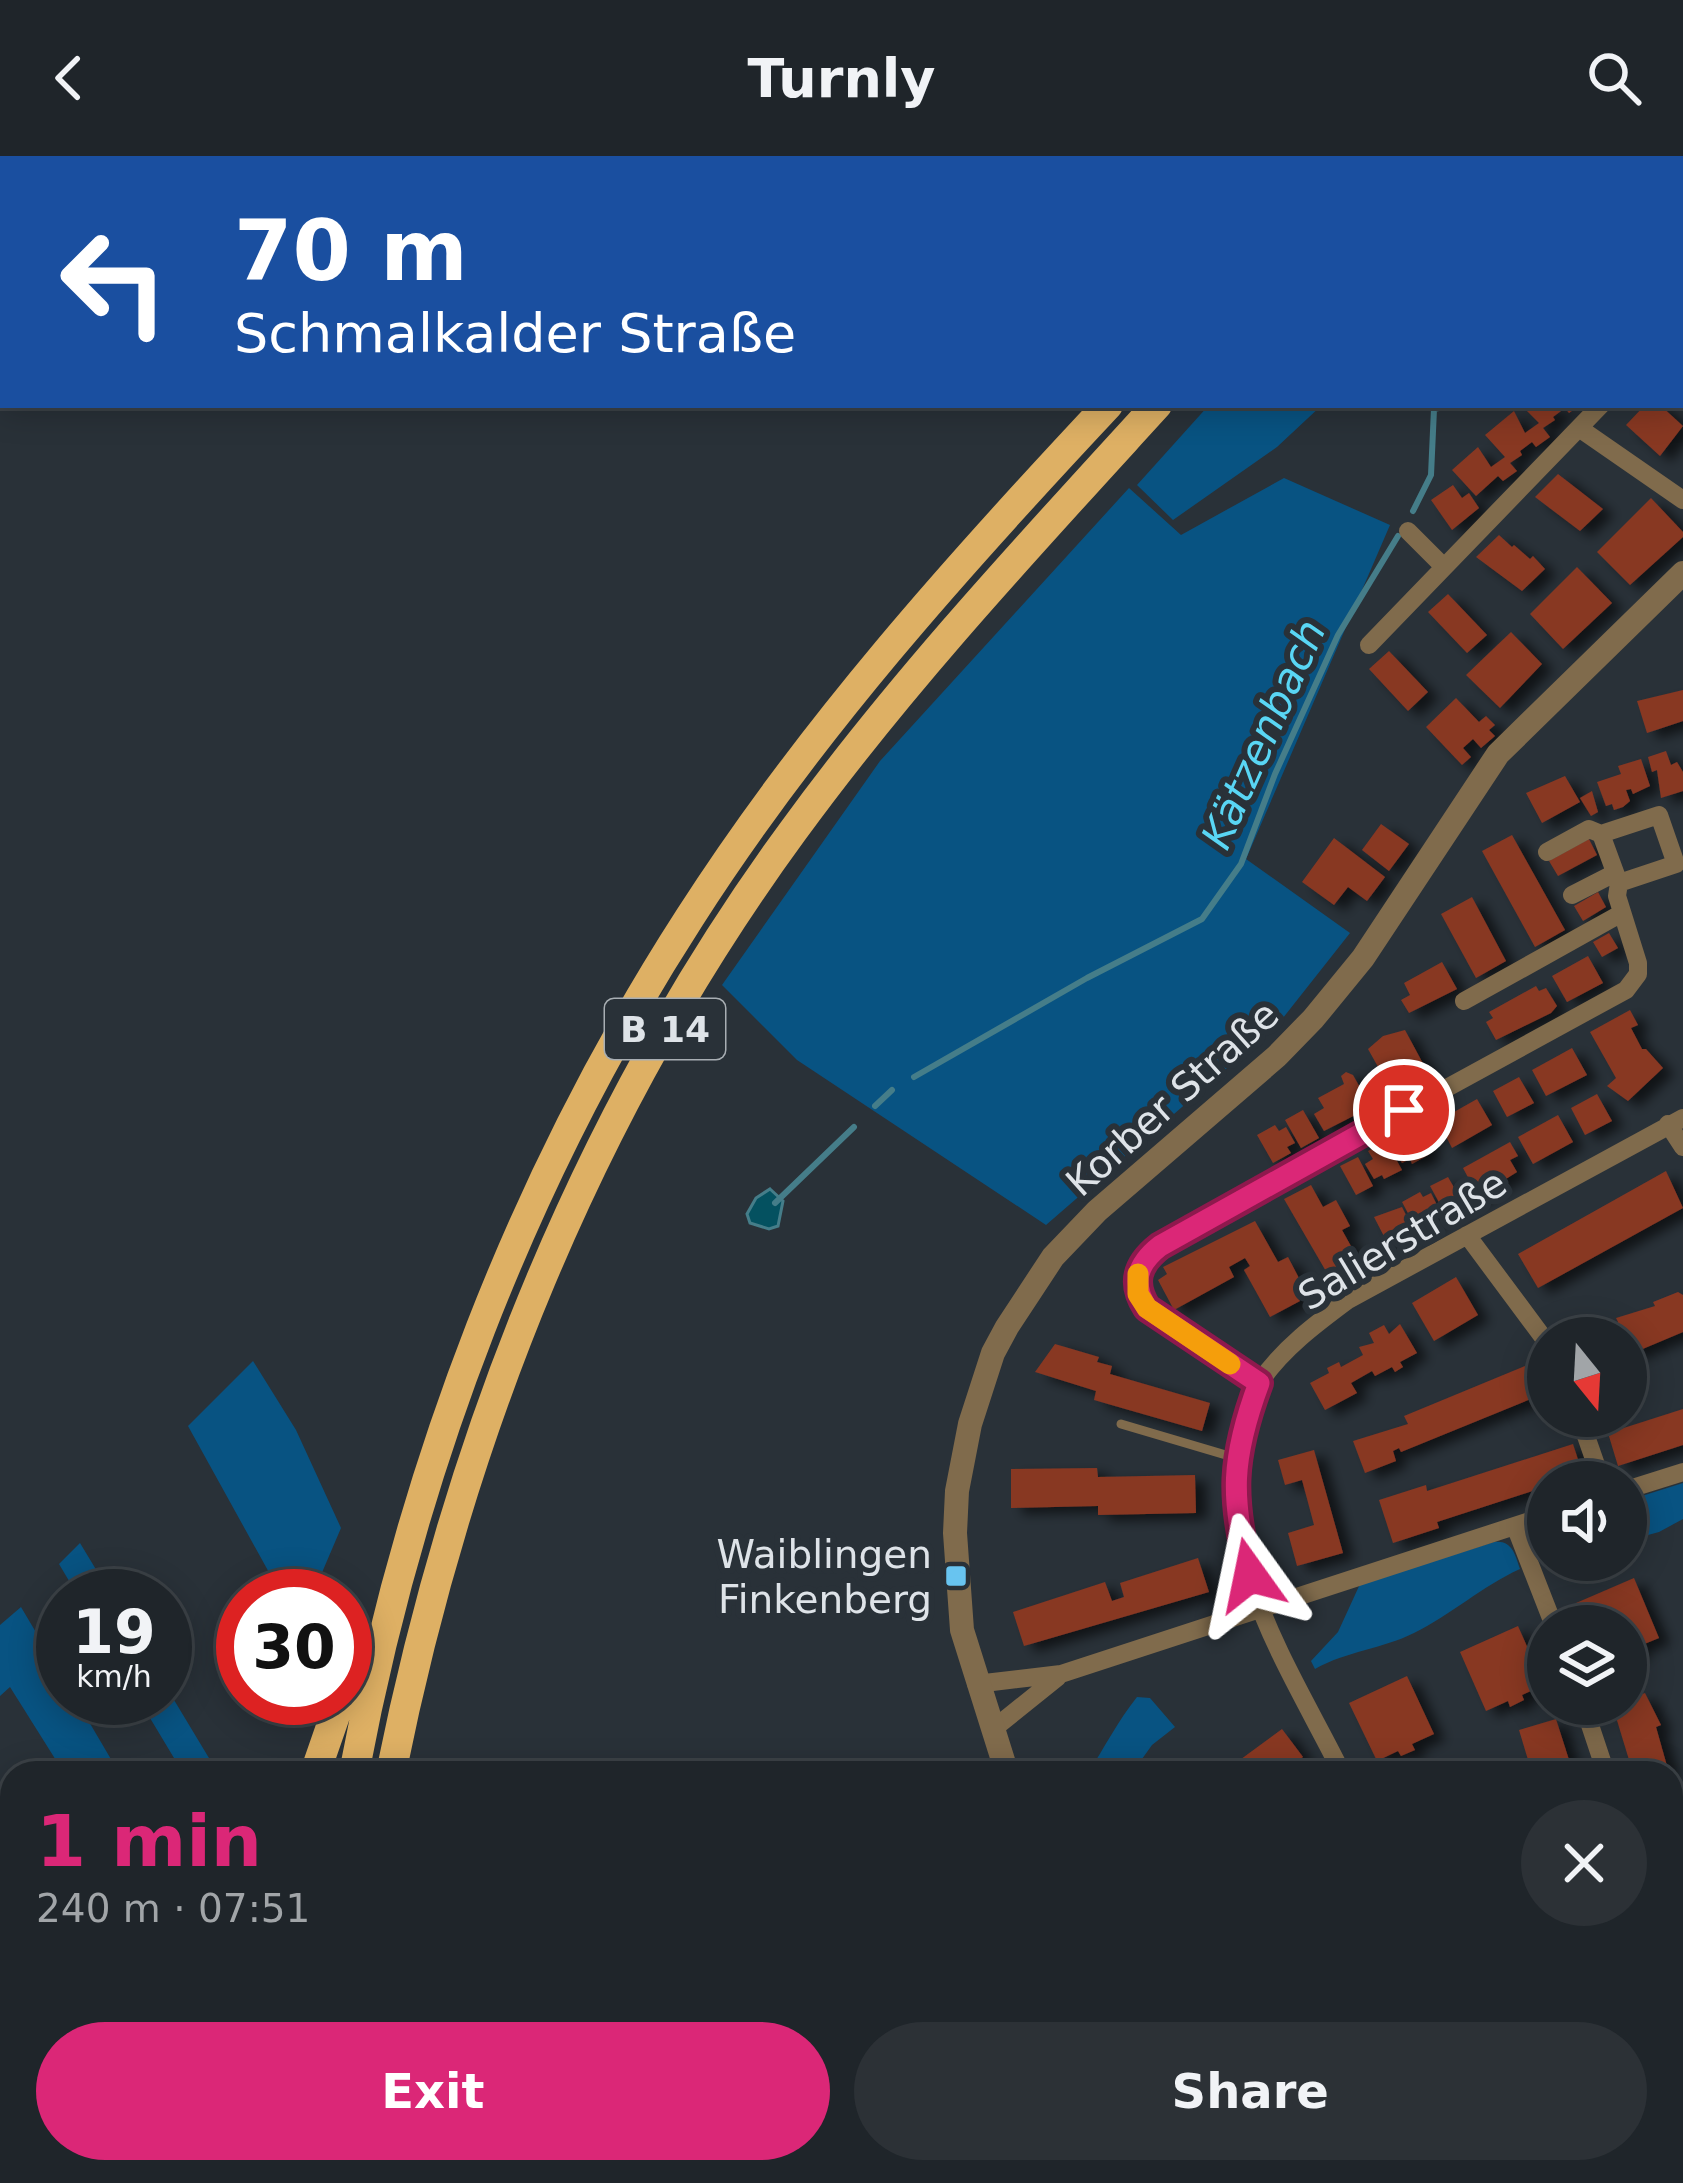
<!DOCTYPE html>
<meta charset="utf-8">
<style>
:root{--surface:#1f252a;--page:#2c3136;--text:#f1f3f6;--muted:#a1a5a8;--line:#3c4247;--accent:#db2777}
body{margin:0;font-family:"DejaVu Sans",sans-serif;background:var(--page);color:var(--text);height:100vh;display:flex;flex-direction:column;font-size:45px;white-space:nowrap}
*{box-sizing:border-box;margin:0}
p{font-size:39px;color:var(--muted)}
.icon{flex:none;width:66px;height:66px;fill:none;stroke:currentColor;stroke-width:2;stroke-linecap:round;stroke-linejoin:round}
.map{position:relative;flex:1;overflow:hidden}
.side{position:absolute;left:0px;top:1605px;width:1683px;height:423px;display:flex;flex-direction:column;background:var(--surface);border-radius:36px 36px 0 0;box-shadow:0 6px 30px #0003,0 0 0 3px var(--line)}
.side>*{flex:none}
.top-card{position:absolute;left:0px;top:0px;width:1683px;height:252px;box-shadow:0 6px 30px #0003,0 0 0 3px var(--line);background:#1a4fa0;color:#fff;overflow:hidden}
.needle{width:78px;rotate:162deg}
.tools{position:absolute;left:1527px;top:1161px;display:grid;gap:24px}
.tools a{display:grid;place-items:center;width:120px;height:120px;border-radius:50%;background:var(--surface);box-shadow:0 6px 30px #0003,0 0 0 3px var(--line);font-size:60px}
.speed{position:absolute;left:36px;top:1413px;display:flex;gap:24px;font-size:60px;font-weight:700;text-align:center}
.speed>*{display:grid;place-content:center;width:156px;height:156px;border-radius:50%;background:var(--surface);box-shadow:0 6px 30px #0003,0 0 0 3px var(--line);line-height:1}
.speed small{font-size:30px;font-weight:400}
.speed .limit{border:18px solid #d22;background:#fff;color:#111}
.pin{position:absolute;display:grid;place-items:center;width:102px;height:102px;color:#fff;margin:-51px;border:6px solid #fff;border-radius:50%;box-shadow:0 3px 12px #0007}
.me{position:absolute;width:132px;margin:-66px;rotate:348deg;stroke-linejoin:round;filter:drop-shadow(0 0 9px #0008)}
.turn{display:flex;align-items:center;gap:42px;height:252px;padding:0 36px;font-size:54px}
.turn .icon{width:156px;height:156px;stroke-width:2.5}
.turn b{display:block;font-size:84px;line-height:102px}
.round{display:grid;place-items:center;flex:none;width:126px;height:126px;border-radius:63px;background:var(--page)}
.overview{display:flex;align-items:center;justify-content:space-between;height:204px;padding:0 36px}
h1{font-size:72px;font-weight:600;line-height:90px;color:var(--accent)}
.cta{display:flex;gap:24px;margin-top:auto;padding:24px 36px}
.cta a{flex:1;height:138px;border-radius:72px;background:var(--accent);color:#fff;font-size:48px;font-weight:600;line-height:138px;text-align:center}
.cta a+a{background:var(--page);color:var(--text)}
header{display:flex;justify-content:space-between;align-items:center;height:156px;padding:0 36px;background:var(--surface);font-size:54px;font-weight:600}
.map>svg:first-child{display:block}
</style>
<header><svg class="icon" aria-label="back" viewBox="0 0 24 24"><path d="M15 5l-7 7 7 7"/></svg>Turnly<svg class="icon" aria-label="search" viewBox="0 0 24 24"><circle cx="10" cy="10" r="6"/><path d="M15 15l6 6"/></svg></header>
<div class="map">
<svg width="1683" height="2027" viewBox="0 0 1683 2027">
<defs>
<filter id="shadow"><feDropShadow dx="11" dy="6" stdDeviation="6" flood-color="#0009"/></filter>
</defs>
<rect width="100%" height="100%" fill="#293138"/>
<!-- green -->
<path fill="#085382" d="M1209 249H1322L1277 291 1173 364 1137 329Z
M1284 322 1390 369 1246 703 1350 777 1279 867 1046 1069 797 904 722 829 880 605 1129 332 1181 379Z
M253 1205 296 1274 341 1372 312 1440H282L188 1270Z
M1683 1327V1363L1659 1376 1626 1385V1345Z
M1494 1386C1512 1384 1515 1398 1520 1413 1482 1430 1451 1459 1414 1477 1382 1493 1347 1495 1315 1513L1311 1505 1338 1476 1360 1428Z
M80 1387 112 1440H78L59 1408Z
M21 1451 63 1522V1542H75L115 1610 105 1617H64L10 1531 0 1540V1469Z
M165 1529 218 1617H183L138 1542H165Z
M1137 1541 1150 1542 1175 1571 1152 1589 1132 1617H1088C1105 1591 1117 1566 1137 1541Z
M1683 1800V1875L1671 1880V1803Z
M1683 1945V2027H1370L1366 2016H1671V1950Z
M86 2016H250L248 2027H90Z
M893 2016H1208L1212 2027H874Z
M1244 2016H1361L1366 2027H1250Z"/>
<!-- water -->
<path fill="#045160" stroke="#457d89" stroke-width="3" d="M770 1033 783 1045 778 1070 769 1073 750 1067 747 1058 756 1042Z"/>
<g fill="none" stroke-linecap="round" stroke-linejoin="round">
<!-- stream -->
<path stroke="#457d89" stroke-width="6" d="M1678 3 1680 0
M1413 355 1431 319 1434 253 1452 249
M914 921 1087 822 1202 763 1241 708 1275 618 1338 479 1398 380
M875 950 892 934
M775 1047 854 971"/>
</g>
<!-- building -->
<path fill="#883723" filter="url(#shadow)" d="M1521 249 1576 252 1569 257 1565 252 1553 261 1555 264 1543 272 1550 281 1536 291 1532 286 1520 295 1522 299 1510 307 1517 315 1503 325 1498 320 1476 340 1452 314 1478 291 1491 311 1505 301 1485 279 1514 255 1525 277 1539 267Z
M1645 249H1660L1683 270 1660 300 1626 269Z
M1558 318 1603 353 1580 375 1535 341Z
M1453 329 1462 342 1469 337 1479 352 1452 374 1431 344Z
M1651 342 1683 376V381L1630 429 1597 396Z
M1499 379 1512 391 1514 389 1530 403 1533 400 1545 413 1522 435 1476 401Z
M1577 411 1612 447 1563 493 1530 458Z
M1448 438 1487 479 1467 497 1428 456Z
M1511 476 1542 508 1500 552 1466 519Z
M1389 495 1428 536 1408 555 1369 513Z
M1683 534V565L1647 577 1637 545Z
M1456 542 1479 566 1486 560 1495 569 1489 574 1495 580 1481 592 1473 583 1463 592 1471 601 1462 609 1426 571Z
M1666 595 1671 609 1677 606 1683 616V635L1661 642 1657 614 1652 616 1648 601Z
M1641 603 1650 630 1633 638 1631 633 1626 634 1630 645 1623 651 1614 654 1612 648 1606 650 1597 626 1621 618 1618 610Z
M1565 620 1580 646 1542 667 1526 637Z
M1592 635 1598 656 1591 660 1580 642Z
M1381 668 1409 688 1389 715 1362 694Z
M1512 679 1565 774 1535 791 1482 695Z
M1334 682 1385 721 1367 745 1348 731 1334 749 1302 726Z
M1589 683 1597 699 1558 720 1549 705Z
M1598 736 1606 751 1583 765 1574 750Z
M1472 741 1506 805 1476 822 1441 758Z
M1609 777 1618 792 1602 801 1593 786Z
M1588 800 1603 827 1567 846 1552 820Z
M1442 806 1457 833 1409 857 1401 844 1410 839 1404 827Z
M1536 830 1539 835 1546 832 1557 850 1551 857 1496 884 1486 866 1493 862 1489 856Z
M1630 854 1638 869 1631 872 1642 893H1646L1663 912 1628 945 1607 930 1616 922 1590 876Z
M1405 874 1427 915 1414 922 1417 928 1408 933 1405 927 1391 934 1368 893 1383 880Z
M1572 892 1587 919 1546 940 1532 914Z
M1346 916 1353 919 1371 951 1324 975 1314 958 1324 952 1318 942 1344 928 1341 920Z
M1519 921 1534 947 1507 961 1493 935Z
M1365 933a10 10 0 1 1 20 0a10 10 0 1 1-20 0Z
M1597 938 1612 965 1585 979 1571 952Z
M1477 943 1492 969 1452 992 1438 965Z
M1303 954 1319 982 1301 992 1285 964Z
M1558 959 1573 986 1533 1008 1518 981Z
M1275 969 1279 975 1286 971 1295 987 1287 991 1291 997 1273 1007 1257 979Z
M1414 969 1430 998 1412 1008 1410 1003 1402 1007 1393 992 1401 987 1396 979Z
M1386 985 1402 1014 1384 1023 1382 1019 1374 1023 1365 1008 1373 1003 1368 995Z
M1510 986 1518 1000 1510 1004 1517 1016 1471 1045 1465 1033 1472 1029 1463 1012Z
M1358 1001 1373 1030 1356 1039 1340 1010Z
M1666 1015 1683 1052 1538 1132 1518 1098Z
M1448 1021 1464 1049 1446 1059 1430 1030Z
M1311 1029 1323 1051 1336 1044 1350 1070 1342 1074 1357 1101 1327 1117 1284 1043Z
M1420 1036 1423 1041 1431 1037 1439 1053 1432 1057 1435 1064 1417 1074 1402 1046Z
M1402 1051 1410 1067 1402 1071 1407 1080 1389 1090 1374 1061Z
M1255 1065 1278 1106 1288 1101 1301 1126 1297 1129 1303 1138 1297 1141 1300 1145 1270 1161 1244 1114 1250 1110 1245 1102 1229 1111 1234 1121 1174 1154 1158 1124 1167 1118 1163 1111Z
M1456 1121 1478 1159 1434 1185 1412 1147Z
M1678 1136 1683 1139V1176L1626 1200V1182H1579L1577 1178 1603 1167 1605 1171 1618 1166 1616 1162 1655 1150 1653 1146Z
M1400 1168 1417 1197 1400 1206 1403 1211 1395 1216 1392 1211 1375 1220 1372 1215 1351 1227 1357 1237 1325 1254 1310 1227 1329 1217 1327 1212 1339 1206 1341 1211 1363 1199 1359 1191 1374 1187 1369 1177 1384 1169 1389 1178Z
M1055 1188 1099 1201 1097 1206 1112 1210 1110 1218 1210 1247 1202 1275 1094 1244 1096 1235 1035 1216Z
M1525 1210 1538 1240 1401 1296 1399 1292 1393 1295 1396 1305 1365 1317 1353 1285 1408 1268 1404 1260Z
M1683 1253V1289L1618 1310 1608 1277Z
M1573 1288 1583 1319 1548 1326V1330L1437 1366 1439 1372 1393 1387 1379 1344 1426 1329 1427 1335Z
M1314 1294 1343 1397 1297 1410 1288 1377 1314 1369 1302 1324 1285 1329 1278 1304Z
M1097 1312 1098 1321 1195 1319 1196 1357 1098 1359V1350L1011 1352V1313Z
M1198 1402 1209 1436 1024 1490 1013 1456 1105 1426 1112 1445 1124 1441 1120 1427Z
M1634 1422 1659 1482 1637 1491 1639 1496 1626 1502V1470H1583L1576 1447Z
M1518 1470 1544 1529 1522 1539 1524 1544 1510 1551 1508 1545 1486 1555 1460 1496Z
M1407 1520 1434 1578 1412 1588 1415 1594 1401 1600 1398 1595 1377 1605 1349 1547Z
M1645 1537 1661 1569 1656 1571 1669 1617H1633L1612 1548H1626V1544Z
M1556 1563 1570 1607 1566 1608 1569 1617H1532L1519 1574Z
M1282 1573 1303 1601 1281 1617H1222Z
M1671 1618 1683 1652V1695L1671 1699Z"/>
<g fill="none" stroke-linecap="round" stroke-linejoin="round">
<!-- service -->
<path stroke="#806b4c" stroke-width="9" d="M1121 1268 1236 1302"/>
<!-- minor -->
<path stroke="#806b4c" stroke-width="18" d="M1680 166 1683 163
M1579 272 1683 344
M1408 375 1444 411
M1369 489 1601 249
M1547 696 1589 673 1601 678
M1572 739 1615 717
M1464 845 1622 757
M1668 968 1683 991
M1467 1079 1548 1188
M1259 1227 1147 1152C1118 1107 1162 1089 1196 1069L1626 834 1638 818V807L1617 740 1619 727 1601 678 1659 659 1676 708 1619 727
M1579 1260 1602 1326
M1626 1334 1683 1316
M1515 1370 1554 1470
M976 1528 1061 1518 1548 1359
M1583 1548 1606 1617
M992 1574 1058 1521
M1342 1617C1291 1514 1211 1399 1242 1278 1246 1262 1251 1240 1260 1226 1282 1193 1317 1167 1348 1144L1683 962
M1671 1727 1683 1723
M1671 1778 1683 1774"/>
<!-- tertiary -->
<path stroke="#806b4c" stroke-width="24" d="M1007 1617 962 1474 955 1377 957 1335 970 1268 993 1197 1007 1171 1053 1101 1097 1055 1277 900 1313 863 1363 802 1498 598 1683 417
M1227 2016 1232 2027"/>
<!-- trunk -->
<path stroke="#deb064" stroke-width="30" d="M1332 3 1335 0
M1380 3 1383 0
M345 1530 353 1507 381 1481
M315 1617 341 1542
M354 1617C411 1314 522 1021 690 761 809 575 957 410 1108 249
M391 1617C459 1279 588 955 793 675 903 524 1031 387 1157 249
M0 1989 12 1975
M314 2027 315 2016
M349 2027V2016"/>
</g>
<g fill="none" stroke-linecap="round" stroke-linejoin="round">
<defs>
<path id="route" d="M1250 1419C1230 1342 1231 1302 1259 1227L1147 1152C1131 1127 1137 1108 1160 1090L1404 954"/>
</defs>
<!-- route casing -->
<use href="#route" stroke="#8e194d" stroke-width="30"/>
<!-- route -->
<use href="#route" stroke="#db2777" stroke-width="21"/>
<!-- slow -->
<path stroke="#f59e0b" stroke-width="21" d="M1138 1118V1138L1147 1152 1230 1208"/>
</g>
<!-- markers -->
<rect fill="#68c4f0" stroke="#293138" stroke-width="4.5" x="944" y="1408" width="24" height="24" rx="6"/>
<g text-anchor="middle" stroke-width="12" stroke-linejoin="round" paint-order="stroke">
<!-- shield labels -->
<rect fill="#293138" stroke="#a8aeb3" stroke-width="3" x="605" y="843" width="120" height="60" rx="9"/>
<g font-size="36" font-weight="bold" fill="#dee3e8">
<text x="665" y="886">B 14</text>
</g>
<!-- street labels -->
<g font-size="39" fill="#dee3e8" stroke="#293138">
<text transform="translate(1172 942) rotate(-42)" y="14">Korber Straße</text>
<text transform="translate(1402 1083) rotate(-31)" y="14">Salierstraße</text>
</g>
<!-- poi labels -->
<g font-size="39" fill="#dee3e8" stroke="#293138" text-anchor="end">
<text x="932" y="1412">Waiblingen<tspan x="932" dy="45">Finkenberg</tspan></text>
</g>
<!-- water labels -->
<g font-size="42" font-style="italic" fill="#59d6f4" stroke="#293138">
<text transform="translate(1263 578) rotate(-66)" y="15">Kätzenbach</text>
</g>
</g>
</svg>
<div class="tools">
<a><svg class="needle" viewBox="-14 -14 28 28"><path d="M0-13l5 13h-10z" fill="#e53935"/><path d="M0 13l5-13h-10z" fill="#a1a5a8"/></svg></a>
<a><svg class="icon" aria-label="sound" viewBox="0 0 24 24"><path d="M4 9h4l5-4v14l-5-4H4zM17 9q2 3 0 6"/></svg></a>
<a><svg class="icon" aria-label="layers" viewBox="0 0 24 24"><path d="M12 4l9 5-9 5-9-5zM3 14l9 5 9-5"/></svg></a>
</div>
<div class="speed"><div>19<small>km/h</small></div><div class="limit">30</div></div>
<div class="pin" style="left:1404px;top:954px;background:#d93025"><svg class="icon" aria-label="arrive" viewBox="0 0 24 24"><path d="M6 21V4h12l-3 4 3 4H6"/></svg></div>
<svg class="me" style="left:1250px;top:1419px" viewBox="-20 -20 40 40"><path d="M0-17L14 15 0 8-14 15z" fill="#db2777" stroke="#fff" stroke-width="4"/></svg>
<div class="top-card">
<div class="turn"><svg class="icon" aria-label="left" viewBox="0 0 24 24"><path d="M17 20v-9H6M10 6l-5 5 5 5"/></svg><div><b>70 m</b>Schmalkalder Straße</div></div>
</div>
<section class="side">
<div class="overview"><div><h1>1 min</h1><p>240 m · 07:51</p></div><a class="round"><svg class="icon" aria-label="close" viewBox="0 0 24 24"><path d="M6 6l12 12M18 6L6 18"/></svg></a></div>
<div class="cta"><a>Exit</a><a>Share</a></div>
</section>
</div>
